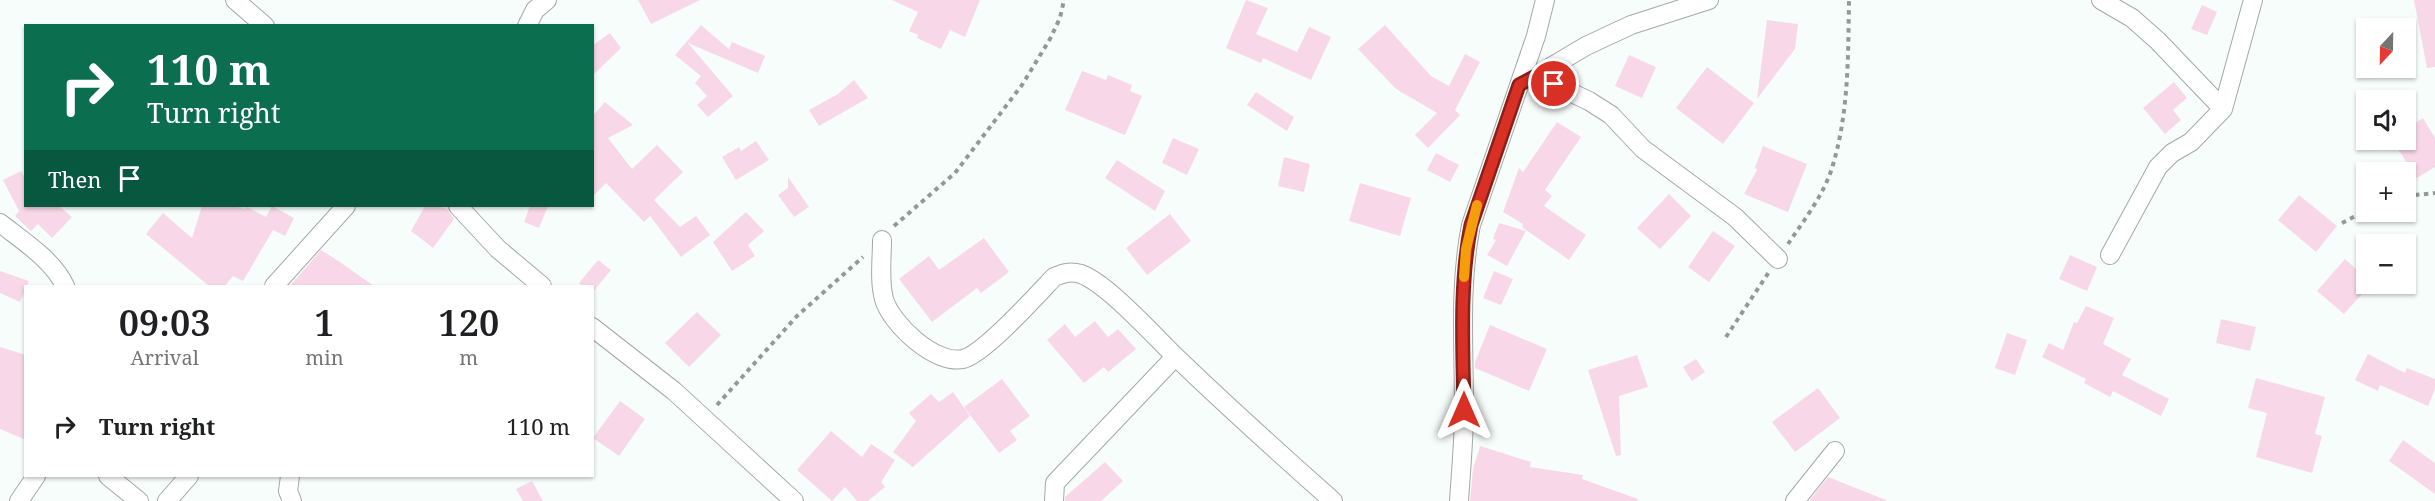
<!DOCTYPE html>
<meta charset="utf-8">
<style>
:root{--surface:#fff;--page:#f6f6f6;--text:#202124;--muted:#757577}
body{margin:0;font-family:"Noto Serif",serif;background:var(--page);color:var(--text);height:100vh;display:flex;flex-direction:column;font-size:22px;white-space:nowrap}
*{box-sizing:border-box;margin:0}
p{font-size:20px;color:var(--muted)}
.icon{flex:none;width:33px;height:33px;fill:none;stroke:currentColor;stroke-width:2;stroke-linecap:round;stroke-linejoin:round}
.map{position:relative;flex:1;overflow:hidden}
.details{position:absolute;left:24px;top:285px;width:570px;height:192px;display:flex;flex-direction:column;background:var(--surface);border-radius:0px;box-shadow:0 2px 4px #0004}
.details>*{flex:none}
.top-card{position:absolute;left:24px;top:24px;width:570px;height:183px;border-radius:0px;box-shadow:0 2px 4px #0004;background:#0b6e4f;color:#fff;overflow:hidden}
.needle{width:39px;rotate:202deg}
.fabs{position:absolute;left:2356px;top:18px;display:grid;gap:12px}
.fabs a{display:grid;place-items:center;width:60px;height:60px;border-radius:0px;background:var(--surface);box-shadow:0 2px 4px #0004;font-size:30px}
.pin{position:absolute;display:grid;place-items:center;width:51px;height:51px;color:#fff;margin:-26px;border:3px solid #fff;border-radius:50%;box-shadow:0 2px 6px #0007}
.me{position:absolute;width:66px;margin:-33px;rotate:0deg;stroke-linejoin:round;filter:drop-shadow(0 0 4px #0008)}
.turn{display:flex;align-items:center;gap:21px;height:126px;padding:0 24px;font-size:27px}
.turn .icon{width:78px;height:78px;stroke-width:2.5}
.turn b{display:block;font-size:42px;line-height:51px}
.then{display:flex;align-items:center;height:57px;padding:0 24px;background:#0003;gap:12px;font-size:22px}
.eta{display:flex;justify-content:space-evenly;align-items:center;height:102px;text-align:center}
.eta b{font-size:36px;font-weight:600;line-height:42px}
ul{padding:0;list-style:none}
li{display:flex;align-items:center;gap:18px;height:78px;padding:0 24px}
li div{flex:1}
li b{display:block;font-size:22px}
li em{font-style:normal}
.map>svg:first-child{display:block}
</style>
<div class="map">
<svg width="2435" height="501" viewBox="0 0 2435 501">
<rect width="100%" height="100%" fill="#f7fdfb"/>
<!-- building -->
<path fill="#f8d8e8" d="M638 0H700L651 24Z
M892 0H980L965 37 950 30 941 49 917 38 918 35 909 31 918 12Z
M1246 0 1268 8 1256 34 1297 52 1309 27 1331 37 1311 80 1263 58 1261 63 1226 48Z
M2414 0H2435V67L2427 68Z
M2202 5 2217 12 2207 35 2191 29Z
M1767 20 1798 24 1795 49 1757 99Z
M701 25 729 49 732 42 765 56 758 73 688 43 733 96 708 117 697 105 707 96 695 83 701 76 675 55Z
M1385 25 1431 76 1449 86 1465 54 1480 62 1455 110 1460 115 1428 148 1415 135 1437 113 1396 89 1358 49Z
M610 33 621 48 592 76V46Z
M1629 55 1656 67 1642 98 1615 86Z
M1707 67 1754 103 1723 144 1676 108Z
M1082 71 1106 80 1108 75 1132 85 1130 91 1142 96 1125 135 1065 110Z
M854 80 868 98 819 126 809 110 838 94Z
M2174 82 2187 98 2173 110 2181 120 2165 134 2143 108Z
M1256 92 1294 117 1287 131 1247 105Z
M605 102 633 125 608 138 632 169 657 145 683 172 654 200 680 227 696 216 710 235 681 257 650 216 644 222 606 183 592 197V117Z
M2423 118 2435 138V167L2417 178 2392 140H2406V129Z
M1557 122 1581 137 1545 190 1552 196 1544 206 1586 235 1569 260 1522 227 1523 224 1503 212 1519 168 1523 172Z
M1173 138 1199 149 1187 175 1162 163Z
M756 141 769 160 736 180 722 157 739 147 741 151Z
M1763 146 1807 164 1788 212 1744 194 1757 170 1755 168Z
M1436 153 1459 165 1450 182 1427 170Z
M1284 157 1310 164 1304 192 1278 186Z
M1117 160 1165 191 1155 211 1105 178Z
M21 171 26 180V206H59L72 217 52 238 38 224 31 231 15 216 19 211 3 180Z
M788 177 809 207 794 217 778 195 788 188Z
M1360 183 1411 198 1400 236 1349 221Z
M1669 194 1691 216 1660 249 1637 228Z
M2299 195 2337 226 2316 252 2278 220Z
M202 206H233L246 209 247 207 266 217 272 206 294 218 285 236 273 230 243 281 233 276 225 286H209L146 234 163 213 192 238Z
M425 206H436L447 209 454 219 433 248 411 231Z
M530 206H548L539 228 524 222Z
M746 212 764 231 748 245 755 256 732 271 713 242Z
M1170 214 1191 241 1147 275 1126 248Z
M1499 223 1526 231 1507 266 1487 255 1496 240 1493 239Z
M1713 231 1735 246 1709 282 1688 267Z
M984 238 1009 272 981 293 977 288 932 322 899 279 929 256 939 270Z
M321 250 337 260 374 286H290Z
M2070 255 2097 267 2087 291 2059 279Z
M2345 259 2367 279V284H2371L2344 314 2317 291Z
M598 260 611 270 592 293V286H583L579 283Z
M0 271 29 281 20 302 0 293Z
M1494 271 1513 279 1501 305 1483 298Z
M2086 306 2114 318 2103 344 2131 359 2122 375 2169 399 2161 416 2113 391 2110 397 2084 383 2086 379 2042 357 2049 343 2063 350 2074 322 2077 323Z
M697 312 721 335 689 367 665 343Z
M2221 319 2256 327 2250 351 2216 343Z
M1095 321 1108 337 1118 329 1136 349 1108 372 1104 367 1084 383 1047 340 1065 324 1075 337Z
M1490 325 1547 349 1529 391 1475 368V362Z
M2007 333 2027 340 2015 375 1995 368Z
M0 347 26 355V440L0 429Z
M2368 354 2405 373 2407 368 2435 379V389L2428 406 2380 385 2378 391 2355 380Z
M1637 355 1648 387 1619 396 1621 455 1616 456 1588 370Z
M1696 359 1705 372 1692 381 1683 367Z
M2256 378 2325 397 2315 434 2322 436 2312 473 2256 457 2267 413 2248 408Z
M1002 379 1030 416 1010 431 1017 440 999 453 964 407Z
M1818 388 1840 418 1795 452 1772 422Z
M953 392 970 416 913 467 893 452 916 421 909 413 931 394 939 402Z
M620 401 645 419 619 456 593 438Z
M831 431 862 457 871 444 895 460 881 482 885 487 868 501H857L845 487 832 501 797 470Z
M2403 440 2435 463V494L2389 461Z
M1480 446 1531 462 1530 467 1583 475 1582 479 1638 499 1637 501H1470L1473 469Z
M1105 462 1123 481 1101 501H1065V497Z
M1828 477 1886 500V501H1809Z
M532 481 543 501H523L516 489Z"/>
<g fill="none" stroke-linecap="round" stroke-linejoin="round">
<defs>
<path id="street" d="M235 0 265 26
M2101 0 2132 18 2158 41 2223 109
M527 26 535 10 547 0
M1536 76 1589 101 1611 115 1643 149 1735 217 1778 259
M1529 80 1586 46 1631 25 1709 0
M458 206 498 249 542 286
M0 223C23 241 53 260 65 286
M882 240C882 259 879 281 884 299 891 324 935 365 963 359 984 354 1037 295 1054 277 1064 273 1070 271 1081 274 1108 284 1155 337 1177 358 1228 407 1280 454 1333 501
M2110 255 2158 167 2172 153 2191 142 2223 109 2253 0
M274 286 346 206
M592 327 674 391 794 501
M108 476 139 501
M290 476 288 491 292 501
M19 501 36 476
M167 501 189 476
M1054 501 1055 483 1175 357
M1459 501C1461 470 1464 440 1464 409 1464 347 1459 285 1471 225L1536 36 1545 0
M1795 501 1835 451"/>
</defs>
<!-- street casing -->
<use href="#street" stroke="#a3a9a7" stroke-width="20"/>
<!-- path -->
<path stroke="#949997" stroke-width="4" stroke-dasharray="4.5 4.5" stroke-linecap="butt" d="M2406 196 2435 193
M2342 223 2367 210
M894 226 955 173 1022 85 1050 39 1060 18 1064 0
M1788 244C1804 220 1823 196 1832 168 1849 113 1848 57 1849 0
M1726 337 1769 272
M717 405 797 316 863 257"/>
<!-- street -->
<use href="#street" stroke="#fff" stroke-width="18"/>
</g>
<g fill="none" stroke-linecap="round" stroke-linejoin="round">
<defs>
<path id="route" d="M1464 410C1463 349 1459 285 1471 225L1519 85 1536 76 1554 84"/>
</defs>
<!-- route casing -->
<use href="#route" stroke="#8d1f18" stroke-width="15"/>
<!-- route -->
<use href="#route" stroke="#d93025" stroke-width="10"/>
<!-- slow -->
<path stroke="#f59e0b" stroke-width="10" d="M1464 277 1466 249 1477 205"/>
</g>
</svg>
<div class="fabs">
<a><svg class="needle" viewBox="-14 -14 28 28"><path d="M0-13l5 13h-10z" fill="#e53935"/><path d="M0 13l5-13h-10z" fill="#757577"/></svg></a>
<a><svg class="icon" aria-label="sound" viewBox="0 0 24 24"><path d="M4 9h4l5-4v14l-5-4H4zM17 9q2 3 0 6"/></svg></a>
<a>+</a>
<a>−</a>
</div>
<div class="pin" style="left:1554px;top:84px;background:#d93025"><svg class="icon" aria-label="arrive" viewBox="0 0 24 24"><path d="M6 21V4h12l-3 4 3 4H6"/></svg></div>
<svg class="me" style="left:1464px;top:410px" viewBox="-20 -20 40 40"><path d="M0-17L14 15 0 8-14 15z" fill="#d93025" stroke="#fff" stroke-width="4"/></svg>
<div class="top-card">
<div class="turn"><svg class="icon" aria-label="right" viewBox="0 0 24 24"><path d="M7 20v-9h11M14 6l5 5-5 5"/></svg><div><b>110 m</b>Turn right</div></div>
<div class="then">Then<svg class="icon" aria-label="arrive" viewBox="0 0 24 24"><path d="M6 21V4h12l-3 4 3 4H6"/></svg></div>
</div>
<section class="details">
<div class="eta">
<div><b>09:03</b><p>Arrival</p></div>
<div><b>1</b><p>min</p></div>
<div><b>120</b><p>m</p></div>
</div>
<ul>
<li><svg class="icon" aria-label="right" viewBox="0 0 24 24"><path d="M7 20v-9h11M14 6l5 5-5 5"/></svg><div><b>Turn right</b></div><em>110 m</em></li>
</ul>
</section>
</div>
